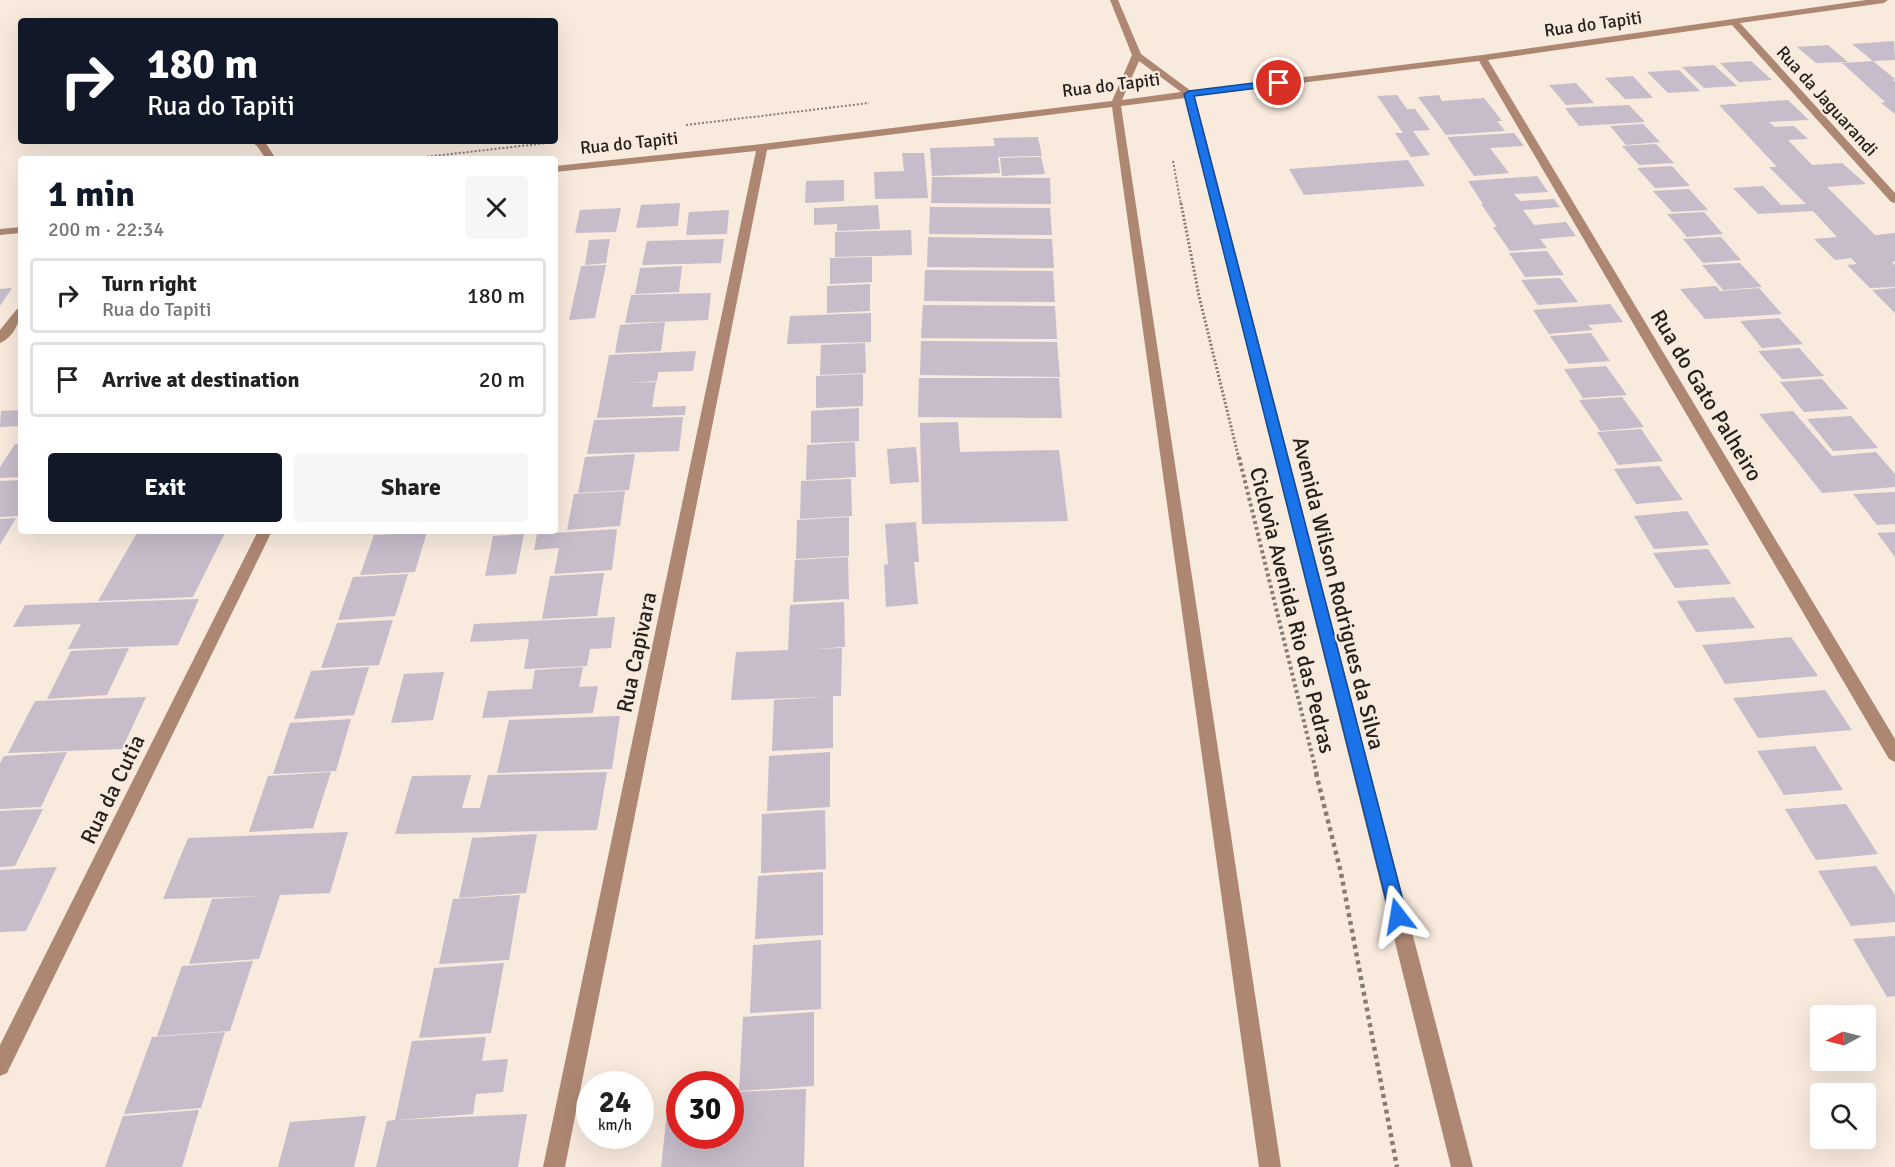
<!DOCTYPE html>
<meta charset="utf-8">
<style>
:root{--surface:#fff;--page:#f6f6f6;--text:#222;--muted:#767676;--line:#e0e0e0;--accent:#111827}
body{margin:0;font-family:Signika,sans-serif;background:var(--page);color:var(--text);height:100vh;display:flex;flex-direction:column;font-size:22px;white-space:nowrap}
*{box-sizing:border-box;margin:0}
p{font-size:20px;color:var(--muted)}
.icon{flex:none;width:33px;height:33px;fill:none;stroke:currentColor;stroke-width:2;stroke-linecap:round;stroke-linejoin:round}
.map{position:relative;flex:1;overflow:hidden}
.drawer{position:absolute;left:18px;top:156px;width:540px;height:378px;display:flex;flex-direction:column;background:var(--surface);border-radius:6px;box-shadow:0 6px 24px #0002}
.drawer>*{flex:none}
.top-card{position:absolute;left:18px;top:18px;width:540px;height:126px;border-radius:6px;box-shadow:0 6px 24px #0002;background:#111827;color:#fff;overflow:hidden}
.needle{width:39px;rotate:263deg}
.controls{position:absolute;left:1810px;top:1005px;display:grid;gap:12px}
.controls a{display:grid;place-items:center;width:66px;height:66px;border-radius:6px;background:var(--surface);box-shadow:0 6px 24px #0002;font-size:30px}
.speed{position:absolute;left:576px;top:1071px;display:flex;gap:12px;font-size:30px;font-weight:700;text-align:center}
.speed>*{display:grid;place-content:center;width:78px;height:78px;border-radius:50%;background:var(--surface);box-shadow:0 6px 24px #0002;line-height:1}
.speed small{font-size:15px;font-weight:400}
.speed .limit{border:9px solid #d22;background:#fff;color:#111}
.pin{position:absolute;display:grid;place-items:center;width:51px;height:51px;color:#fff;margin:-26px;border:3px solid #fff;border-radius:50%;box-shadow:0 2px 6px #0007}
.me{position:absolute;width:66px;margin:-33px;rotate:346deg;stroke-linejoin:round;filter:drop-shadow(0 0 4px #0008)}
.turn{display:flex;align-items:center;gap:21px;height:126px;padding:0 30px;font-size:27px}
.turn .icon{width:78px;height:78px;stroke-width:2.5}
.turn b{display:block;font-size:42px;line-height:51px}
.round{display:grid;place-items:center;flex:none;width:63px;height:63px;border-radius:6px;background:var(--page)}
.head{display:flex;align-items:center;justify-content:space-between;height:102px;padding:0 30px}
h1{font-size:36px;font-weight:800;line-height:45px;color:var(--accent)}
.action{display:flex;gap:12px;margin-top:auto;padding:12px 30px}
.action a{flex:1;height:69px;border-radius:6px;background:var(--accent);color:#fff;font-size:24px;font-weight:800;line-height:69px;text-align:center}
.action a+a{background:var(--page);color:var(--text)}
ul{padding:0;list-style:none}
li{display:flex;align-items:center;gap:18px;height:75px;margin:0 12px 9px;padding:0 18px;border:3px solid var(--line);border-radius:6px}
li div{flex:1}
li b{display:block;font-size:22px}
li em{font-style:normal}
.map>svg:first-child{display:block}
</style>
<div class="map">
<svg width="1895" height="1167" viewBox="0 0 1895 1167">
<rect width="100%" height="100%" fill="#f8eadd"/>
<!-- building -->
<path fill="#c6bcca" d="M1894 41 1895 60 1873 61 1852 44Z
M1828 45 1848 62 1816 63 1797 47Z
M1751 61 1772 80 1739 82 1720 63Z
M1873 61 1895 79 1893 80 1895 82V114L1881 103 1885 102 1842 63Z
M1714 65 1737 86 1704 88 1682 67Z
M1679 70 1700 91 1668 93 1647 72Z
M1633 76 1653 98 1625 99 1605 78Z
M1576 83 1594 103 1566 105 1549 85Z
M1397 95 1407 109H1415L1430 130 1413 131 1430 155 1411 157 1395 133H1403L1377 96Z
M1439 95 1442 101 1484 98 1502 121H1497L1505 131 1446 135 1418 97Z
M1788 100 1809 120 1769 122 1775 127 1794 126 1808 139 1788 140 1812 165 1842 163 1866 184 1827 187 1875 235 1895 233V261L1892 262 1895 265V287L1870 288 1847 265 1857 264 1851 258 1835 260 1814 239 1837 237 1813 211 1758 214 1733 188 1763 186 1781 205 1806 204 1769 167H1777L1719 105Z
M1629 105 1645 122 1579 126 1565 108Z
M1643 124 1660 142 1626 145 1610 126Z
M1514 133 1524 146 1490 148 1509 173 1474 176 1447 137Z
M1038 137 1042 156 998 157 1000 173 932 176 930 148 995 146 993 138Z
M1656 144 1674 163 1639 165 1622 146Z
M902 153H924L928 198 875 199 874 172 904 171Z
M1041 157 1045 174 1002 176 1000 158Z
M1408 160 1425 186 1304 195 1289 169Z
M1672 166 1690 186 1655 188 1637 168Z
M1537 176 1548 192 1514 194 1520 201 1554 199 1560 207 1523 210 1534 225 1566 222 1576 236 1540 239 1547 248 1510 251 1493 227H1497L1481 204H1483L1468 181Z
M932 177 1050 178 1051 204 931 203Z
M844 180V201L805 203 806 181Z
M1689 189 1708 210 1672 212 1653 191Z
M680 203 678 226 636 228 641 205Z
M878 205 880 229 837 231V224L814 225V208Z
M930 207 1050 208 1052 235 929 234Z
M621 208 616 232 575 233 580 210Z
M729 210 727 234 686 235 689 212Z
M1704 212 1723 234 1687 237 1667 214Z
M911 230 912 255 835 257V232Z
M928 237 1052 239 1054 268 927 267Z
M1721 237 1741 260 1703 263 1683 239Z
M610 239 606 263 585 265 589 240Z
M724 239 721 263 642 265 647 241Z
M1547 251 1564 275 1525 277 1509 253Z
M872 257V282L830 284V258Z
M1740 263 1762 287 1723 290 1702 265Z
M606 265 595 318 569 320 581 266Z
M682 266 679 292 635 294 640 268Z
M925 270 1053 271 1055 302 924 301Z
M1560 278 1578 302 1538 305 1521 280Z
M870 284V311L827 313V286Z
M1716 286 1720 291 1759 288 1782 314 1705 319 1680 289Z
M12 288 0 306V289Z
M1895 288V313L1872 290Z
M711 293 708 320 625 323 631 295Z
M1610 304 1623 322 1588 325 1593 330 1549 334 1533 310Z
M923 305 1055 306 1057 339 921 338Z
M871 313V342L787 344 790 316Z
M1779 318 1803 344 1762 348 1740 321Z
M665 322 661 351 615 353 620 325Z
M1591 333 1610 361 1569 364 1550 336Z
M921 341 1057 342 1060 377 920 375Z
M865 343 866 373 820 375 821 345Z
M1799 348 1824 376 1782 379 1758 351Z
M696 351 693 371 658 372 657 381 625 383 656 382 652 407 686 406 685 415 597 418 609 355Z
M1606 366 1627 395 1583 398 1564 369Z
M863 374V406L816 408V376Z
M919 378H1059L1062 418 918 417Z
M1822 379 1848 409 1804 412 1780 382Z
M1622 397 1644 427 1600 431 1579 400Z
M859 408V441L811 443V411Z
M21 410V426L0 427 1 411Z
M1793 411 1832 456 1876 452 1895 474V487L1822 493 1759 414Z
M1851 416 1878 448 1833 451 1807 419Z
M683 417 679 451 587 454 594 420Z
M958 422 960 452 1059 450 1068 521 922 524 920 423Z
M1641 429 1663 461 1618 465 1597 432Z
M855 442 856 477 806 480 807 445Z
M15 444H21V477L0 478V467Z
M916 447 919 482 890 484 887 449Z
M635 454 629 490 578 493 585 457Z
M1659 466 1683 500 1636 504 1614 469Z
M851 479 852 516 800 519 801 481Z
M21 480V510L17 516 0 517V481Z
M625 491 620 526 567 530 574 494Z
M1895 492V524L1877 525 1853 494Z
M1687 511 1709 545 1654 549 1634 516Z
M849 517V556L796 559 797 520Z
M16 518 0 545V519Z
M916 522 919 562H914L918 604 886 607 884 565 888 564 885 524Z
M617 529 612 570 554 574 559 548 534 550 537 534Z
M138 531H226L193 597 98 601Z
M427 532 415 572 360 575 374 535Z
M1895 532V557L1877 533Z
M524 534 516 574 485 576 493 536Z
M1708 549 1731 584 1675 588 1653 553Z
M848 557 849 599 793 602 795 560Z
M604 573 597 616 542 619 550 576Z
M408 574 395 616 338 620 353 577Z
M1734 597 1755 628 1696 632 1677 601Z
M199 599 178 645 68 649 81 624 13 627 25 605Z
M844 602 845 647 811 649 842 648 841 696H833V748L772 751 774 700 824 697 731 700 736 652 788 650 790 605Z
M615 617 611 648 590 649 587 666 524 669 529 639 470 642 474 624Z
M393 620 379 665 321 668 337 623Z
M1791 637 1818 676 1725 684 1702 645Z
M129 648 107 695 47 699 71 651Z
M369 667 354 715 294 719 311 671Z
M583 667 579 687 598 686 593 713 482 718 488 691 532 689 535 670Z
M444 672 433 720 391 723 404 674Z
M1825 690 1852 730 1758 738 1733 698Z
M146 697 122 749 8 753 35 701Z
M620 716 612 769 497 773 509 720Z
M351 719 336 771 273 774 290 723Z
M1815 746 1843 790 1784 795 1757 751Z
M67 752 41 807 0 809V763L4 756Z
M830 752V807L767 811 769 756Z
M331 772 313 828 249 832 268 776Z
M607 772 597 830 395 834 412 776 471 775 462 808H480L488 775Z
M1846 804 1878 854 1816 860 1785 809Z
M43 809 15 866 0 867V811Z
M825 810 826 869 761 873 762 814Z
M348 832 330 893 280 895 259 959 189 964 212 899 267 896 163 899 188 838Z
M537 834 526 893 459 898 472 838Z
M1876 866 1895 895V922L1851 926 1818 871Z
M57 867 26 931 0 932V870Z
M823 872V935L755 939 758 876Z
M520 895 509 960 439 964 453 899Z
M1895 936V996L1887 997 1853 939Z
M821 940V1009L750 1013 753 945Z
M253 961 230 1031 157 1036 182 966Z
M504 963 491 1033 419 1038 434 968Z
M814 1012V1086L739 1091 743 1017Z
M225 1032 201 1108 124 1114 152 1037Z
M486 1037 482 1061 508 1059 503 1092 476 1094 473 1114 398 1120 527 1114 518 1167H376L387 1121 395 1120 412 1041Z
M806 1089 804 1167H661L669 1095H680V1136H730V1092Z
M199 1110 182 1167H105L123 1116Z
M366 1116 354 1167H278L290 1122Z"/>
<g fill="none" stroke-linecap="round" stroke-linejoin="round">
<!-- path-far3 -->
<path stroke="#857c73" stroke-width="2" stroke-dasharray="2 2" stroke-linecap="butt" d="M686 125 869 103
M407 159 547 143
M1173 161 1181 205"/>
<!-- path-far2 -->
<path stroke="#857c73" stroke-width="3" stroke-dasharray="2 2" stroke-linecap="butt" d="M1181 203 1199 296 1239 459"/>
<!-- path-far1 -->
<path stroke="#857c73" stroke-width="4" stroke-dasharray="3 3" stroke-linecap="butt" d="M1239 457 1317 775"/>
<!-- path -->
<path stroke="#857c73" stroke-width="4.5" stroke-dasharray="4 4" stroke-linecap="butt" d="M1316 773 1341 873 1397 1167"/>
<!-- lane -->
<path fill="#ad8772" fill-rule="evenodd" d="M250 141 265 142 276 159H266L257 146Z"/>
<!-- street -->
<path fill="#ad8772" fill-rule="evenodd" d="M1110 0H1118L1141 54 1191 91 1482 55 1866 0H1888L1884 3 1740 23 1895 193V203L1891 202 1732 25 1488 60 1895 739V762L1889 759 1479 61 1195 96 1473 1167H1451L1185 98 1121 106 1281 1167H1259L1112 107 767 150 565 1167H543L756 151 555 172V166L762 144 1112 101 1132 55ZM1139 61 1181 92 1122 100Z
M21 227V233L0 235V229Z
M21 308C21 321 13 338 0 343V330L17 309Z
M258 531H272L7 1073 0 1076V1045Z"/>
</g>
<!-- route -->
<path fill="#1a73e8" stroke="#114b97" stroke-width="1.5" d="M1279 80 1282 81V85L1194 96 1407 916 1404 922 1398 924 1392 922 1390 916 1184 94 1189 91Z"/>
<g text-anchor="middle" stroke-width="4.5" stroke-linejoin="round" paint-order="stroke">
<!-- far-street labels -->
<g font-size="18" fill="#26211c" stroke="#f8eadd">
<text transform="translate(1593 24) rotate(-8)" y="6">Rua do Tapiti</text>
<text transform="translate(1111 85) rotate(-7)" y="6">Rua do Tapiti</text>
<text transform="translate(1827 101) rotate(48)" y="6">Rua da Jaguarandi</text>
<text transform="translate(629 143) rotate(-6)" y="6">Rua do Tapiti</text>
</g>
<!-- street labels -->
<g font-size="22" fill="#26211c" stroke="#f8eadd">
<text transform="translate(1707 395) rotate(59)" y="8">Rua do Gato Palheiro</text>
<text transform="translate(1339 593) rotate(76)" y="8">Avenida Wilson Rodrigues da Silva</text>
<text transform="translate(1293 610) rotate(76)" y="8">Ciclovia Avenida Rio das Pedras</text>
<text transform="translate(636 652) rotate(-78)" y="8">Rua Capivara</text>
<text transform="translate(112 789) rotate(-64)" y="8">Rua da Cutia</text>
</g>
</g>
</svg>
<div class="controls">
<a><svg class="needle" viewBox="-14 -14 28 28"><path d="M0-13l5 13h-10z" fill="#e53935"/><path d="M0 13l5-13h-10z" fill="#767676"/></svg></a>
<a><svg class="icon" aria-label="search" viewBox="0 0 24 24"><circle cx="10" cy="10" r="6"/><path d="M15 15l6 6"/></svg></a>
</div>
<div class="speed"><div>24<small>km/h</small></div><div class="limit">30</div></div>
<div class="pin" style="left:1279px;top:83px;background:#d93025"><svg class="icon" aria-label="arrive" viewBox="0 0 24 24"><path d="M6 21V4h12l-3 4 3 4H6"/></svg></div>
<svg class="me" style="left:1398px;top:916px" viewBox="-20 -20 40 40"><path d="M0-17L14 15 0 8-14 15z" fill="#1a73e8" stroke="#fff" stroke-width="4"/></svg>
<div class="top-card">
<div class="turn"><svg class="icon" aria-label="right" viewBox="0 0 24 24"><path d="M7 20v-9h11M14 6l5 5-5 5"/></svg><div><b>180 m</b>Rua do Tapiti</div></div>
</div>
<section class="drawer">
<div class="head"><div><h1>1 min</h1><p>200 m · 22:34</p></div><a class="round"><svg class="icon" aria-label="close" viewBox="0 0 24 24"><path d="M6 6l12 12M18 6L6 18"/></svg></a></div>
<ul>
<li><svg class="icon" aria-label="right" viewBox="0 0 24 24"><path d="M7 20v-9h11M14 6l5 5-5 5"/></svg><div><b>Turn right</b><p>Rua do Tapiti</p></div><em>180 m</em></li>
<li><svg class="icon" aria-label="arrive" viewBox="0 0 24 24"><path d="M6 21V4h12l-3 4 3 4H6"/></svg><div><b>Arrive at destination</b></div><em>20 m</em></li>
</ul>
<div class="action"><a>Exit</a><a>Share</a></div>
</section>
</div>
